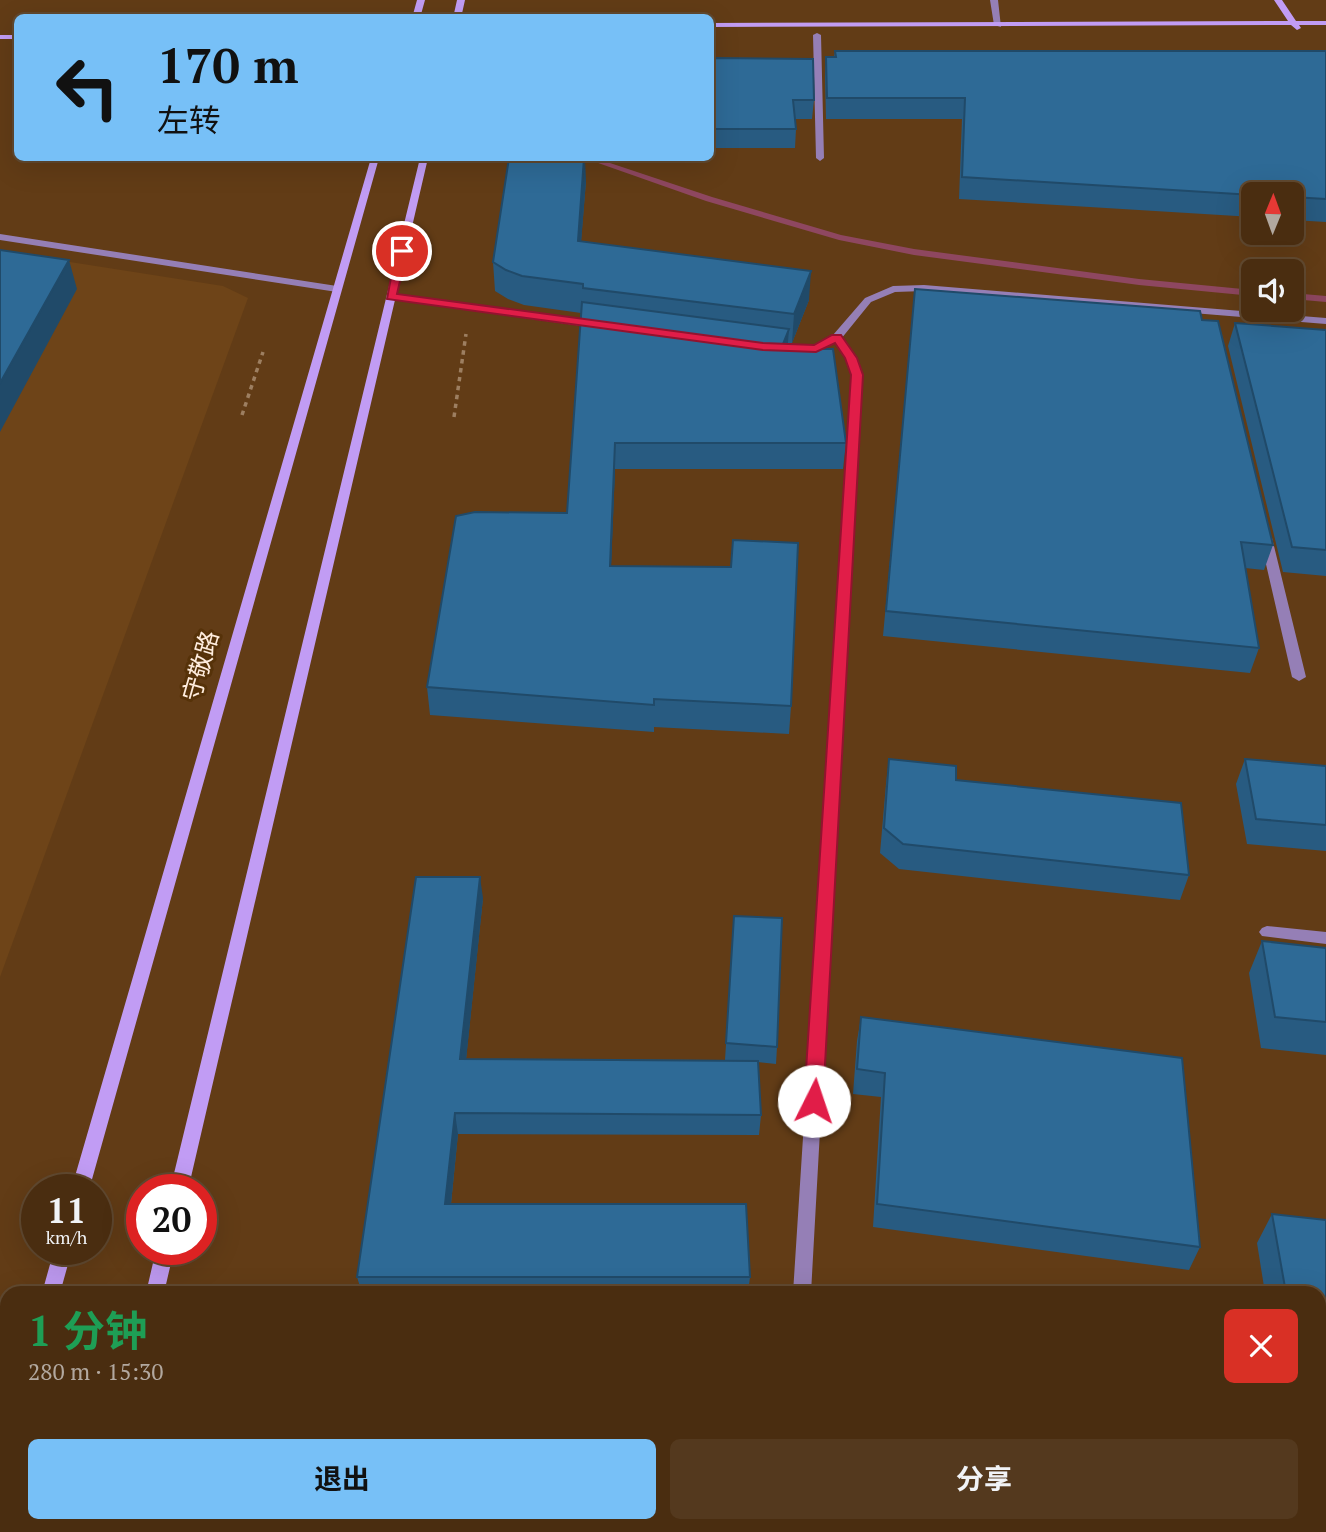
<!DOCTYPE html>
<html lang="zh">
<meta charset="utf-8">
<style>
:root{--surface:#4a2d10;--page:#54391e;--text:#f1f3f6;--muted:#b2a89f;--line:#614930;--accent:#77c0f7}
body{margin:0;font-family:"PT Serif","Noto Sans SC",serif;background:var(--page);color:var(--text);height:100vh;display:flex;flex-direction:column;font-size:26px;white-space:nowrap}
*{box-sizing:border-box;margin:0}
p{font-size:23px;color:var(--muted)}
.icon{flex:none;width:38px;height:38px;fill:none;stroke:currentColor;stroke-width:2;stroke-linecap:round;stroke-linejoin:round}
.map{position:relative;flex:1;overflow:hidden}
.side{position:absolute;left:0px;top:1286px;width:1326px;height:247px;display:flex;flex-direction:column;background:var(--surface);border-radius:21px 21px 0 0;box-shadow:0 7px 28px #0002,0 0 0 2px var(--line)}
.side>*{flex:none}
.top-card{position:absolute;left:14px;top:14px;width:700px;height:147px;border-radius:10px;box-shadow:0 7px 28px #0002,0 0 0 2px var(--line);background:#77c0f7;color:#111;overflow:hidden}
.needle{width:46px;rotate:1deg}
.fabs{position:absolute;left:1241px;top:182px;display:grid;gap:14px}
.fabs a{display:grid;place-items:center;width:63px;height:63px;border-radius:10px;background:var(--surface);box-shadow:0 7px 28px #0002,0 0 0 2px var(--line);font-size:35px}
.speed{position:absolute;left:21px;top:1174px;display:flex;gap:14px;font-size:35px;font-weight:700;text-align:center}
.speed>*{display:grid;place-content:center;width:91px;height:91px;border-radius:50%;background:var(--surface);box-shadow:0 7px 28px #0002,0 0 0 2px var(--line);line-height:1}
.speed small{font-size:18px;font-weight:400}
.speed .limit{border:10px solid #d22;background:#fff;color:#111}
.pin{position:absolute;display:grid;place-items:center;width:60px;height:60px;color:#fff;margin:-30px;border:4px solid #fff;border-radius:50%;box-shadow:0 2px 7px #0007}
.me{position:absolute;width:77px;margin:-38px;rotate:4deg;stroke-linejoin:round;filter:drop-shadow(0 0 5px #0008)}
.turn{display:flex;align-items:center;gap:24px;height:147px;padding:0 28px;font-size:32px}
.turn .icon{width:91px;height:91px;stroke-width:2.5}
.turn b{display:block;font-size:49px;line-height:60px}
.round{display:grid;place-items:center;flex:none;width:74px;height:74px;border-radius:10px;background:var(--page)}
.headline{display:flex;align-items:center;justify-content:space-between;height:119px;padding:0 28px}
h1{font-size:42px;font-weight:700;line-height:52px;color:#1e9e55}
.cta{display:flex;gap:14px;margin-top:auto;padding:14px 28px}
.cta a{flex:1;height:80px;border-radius:10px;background:var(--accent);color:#111;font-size:28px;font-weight:700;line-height:80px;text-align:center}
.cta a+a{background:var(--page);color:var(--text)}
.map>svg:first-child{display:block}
</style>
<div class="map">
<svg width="1326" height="1532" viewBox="0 0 1326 1532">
<rect width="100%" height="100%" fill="#623c16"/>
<!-- built -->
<path fill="#6e4418" d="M0 251 223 286 248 298 0 977Z"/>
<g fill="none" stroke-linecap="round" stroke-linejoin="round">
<!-- stream -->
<path fill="#8e4760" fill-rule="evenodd" d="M584 158H595L712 197 841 235 914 249 1139 279 1253 290V296L1139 285 914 255 839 240 706 201Z
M1292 293 1326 296V302L1292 299Z"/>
<!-- path -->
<path stroke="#9d7f61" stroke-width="3.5" stroke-dasharray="4.5 4.5" stroke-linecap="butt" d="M242 415 263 352
M454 417 466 334"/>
<!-- lane -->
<path fill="#957fb6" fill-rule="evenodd" d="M990 0H998L1001 27 994 25Z
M837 334 841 335 856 358 862 375 811 1293H793L852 375 846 358 832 337Z
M1266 534 1272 538 1306 677 1299 681 1292 677 1260 538Z
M1267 926 1326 932V944L1262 936 1259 932 1262 928Z"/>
<!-- street -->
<path fill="#957fb6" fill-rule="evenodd" d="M817 33 821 35 824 158 820 161 816 158 813 35Z
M0 234 337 286 342 289 337 292 0 240Z
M924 285 1326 318V324L924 291 895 292 871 302 841 339 820 350H770L765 347 770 344 814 345 833 335 865 298 893 286Z
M391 294 597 322 602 325 597 328 388 299V295Z"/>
<!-- secondary -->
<path fill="#c19cf4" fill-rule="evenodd" d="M417 0H425L420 18H412Z
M457 0H465L461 18H453Z
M1274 0H1282L1296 21H1326V25H1299L1301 28 1297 30 1291 25 710 27V23L1288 21Z
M0 35H18V39H0Z
M371 158H379L89 1190H71Z
M420 158H428L188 1190H170Z
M54 1250H72L60 1293H42Z
M156 1250H174L164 1293H146Z
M7 1437V1478L0 1481V1440Z
M90 1526H110L109 1532H89Z"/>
</g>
<!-- wall -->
<path fill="#285b81" d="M835 51H1326V222L1292 220V194H1253V217L959 199 962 119H826L825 77 826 57H834Z
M710 58 814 100 812 119H795L796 129 795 148H710Z
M586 181 581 241 809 300 792 343H788V349L846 443 843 469H615L611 566 791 706 789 734 654 727V732L430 715 427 687 567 513 581 313 524 305 508 299 495 291 493 262Z
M915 289 1273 545 1264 570 1245 568 1259 648 1250 673 883 636Z
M1235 323 1326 330V576L1283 572 1228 346Z
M889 759 956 780 1189 875 1180 900 899 869 880 853 886 784Z
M1245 759 1326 766V851L1247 844 1236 784Z
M483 898 466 1059 725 1060 734 916 777 1047 776 1064 758 1062 761 1115 759 1135 458 1134 451 1204 750 1277 748 1293H362L357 1277Z
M1262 941 1326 948V1055L1261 1048 1249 973Z
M861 1017 1200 1247 1189 1270 873 1227 881 1097 853 1094 857 1041Z
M1272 1214 1326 1220V1350L1320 1349V1293H1265L1257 1243Z
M949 1526H1208L1209 1532H977Z"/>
<!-- shaded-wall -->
<path fill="#204a69" d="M585 158 586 181 579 269 578 241Z
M69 260 77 289 0 432V383Z
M811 271 809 300 792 343 794 314Z
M789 329 787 355 781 349Z
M615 443V469L610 593V566Z
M480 877 483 898 464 1080 460 1059Z
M455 1113 458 1134 449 1223 445 1204Z"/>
<!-- building -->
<path fill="#2e6a96" stroke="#204a69" stroke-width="2" d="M835 51H1326V199L1292 197V194L1253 195 962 177 965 98H827L826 57H836Z
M710 58 813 59 814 100H793L796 129H710Z
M509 158H584L578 241 811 271 794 314 583 288V284L522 276 506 270 493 262Z
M0 250 69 260 0 383Z
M915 289 1200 311 1202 320 1218 321 1273 545 1241 542 1259 648 886 611Z
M582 302 789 329 781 349H833L846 443H615L610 566 731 567 733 540 798 543 791 706 654 699V705L427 687 456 516 475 512 567 513Z
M1235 323 1326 330V550L1292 547Z
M889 759 956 766V780L1181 803 1189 875 903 844 884 828Z
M1245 759 1326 766V825L1256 819Z
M416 877H480L460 1059 758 1061 761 1115 455 1113 445 1204H746L750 1277H357Z
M734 916 782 918 777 1047 726 1043Z
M1262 941 1326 948V1022L1275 1017Z
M861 1017 1182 1058 1200 1247 877 1204 885 1073 857 1069Z
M1272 1214 1326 1220V1320L1320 1319V1293H1286Z
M306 1526H738V1532H303Z
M1033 1526H1208L1209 1532H1061Z"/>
<!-- route -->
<path fill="#e11d48" stroke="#92132f" stroke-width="2" d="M402 247 407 251 397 294 763 343 814 345 832 335H841L857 358 863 375 823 1101 820 1107 814 1109 807 1107 804 1101 851 375 845 358 835 343 816 352 763 350 387 299 396 251Z"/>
<g text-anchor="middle" stroke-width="6" stroke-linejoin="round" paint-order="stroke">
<!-- street labels -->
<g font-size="24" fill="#ffedde" stroke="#563209">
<text transform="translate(201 666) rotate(-74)" y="8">守敬路</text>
</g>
</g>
</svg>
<div class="fabs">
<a><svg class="needle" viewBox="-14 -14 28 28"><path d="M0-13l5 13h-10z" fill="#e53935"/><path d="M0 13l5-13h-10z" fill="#b2a89f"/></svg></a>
<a><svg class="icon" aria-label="sound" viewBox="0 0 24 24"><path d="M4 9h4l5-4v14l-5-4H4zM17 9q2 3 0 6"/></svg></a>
</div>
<div class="speed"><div>11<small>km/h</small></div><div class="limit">20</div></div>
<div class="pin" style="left:402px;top:251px;background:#d93025"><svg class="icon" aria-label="arrive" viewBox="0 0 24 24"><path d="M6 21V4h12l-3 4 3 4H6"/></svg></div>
<svg class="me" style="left:814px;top:1101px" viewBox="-20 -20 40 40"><circle r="19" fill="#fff"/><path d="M0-13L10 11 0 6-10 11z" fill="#e11d48"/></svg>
<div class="top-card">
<div class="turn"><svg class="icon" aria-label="left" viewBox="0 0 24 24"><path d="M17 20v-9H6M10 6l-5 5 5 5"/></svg><div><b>170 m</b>左转</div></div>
</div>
<section class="side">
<div class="headline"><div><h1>1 分钟</h1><p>280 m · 15:30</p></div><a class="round" style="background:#d93025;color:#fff"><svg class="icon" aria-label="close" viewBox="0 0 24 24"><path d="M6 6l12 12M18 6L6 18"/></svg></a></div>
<div class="cta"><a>退出</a><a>分享</a></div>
</section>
</div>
